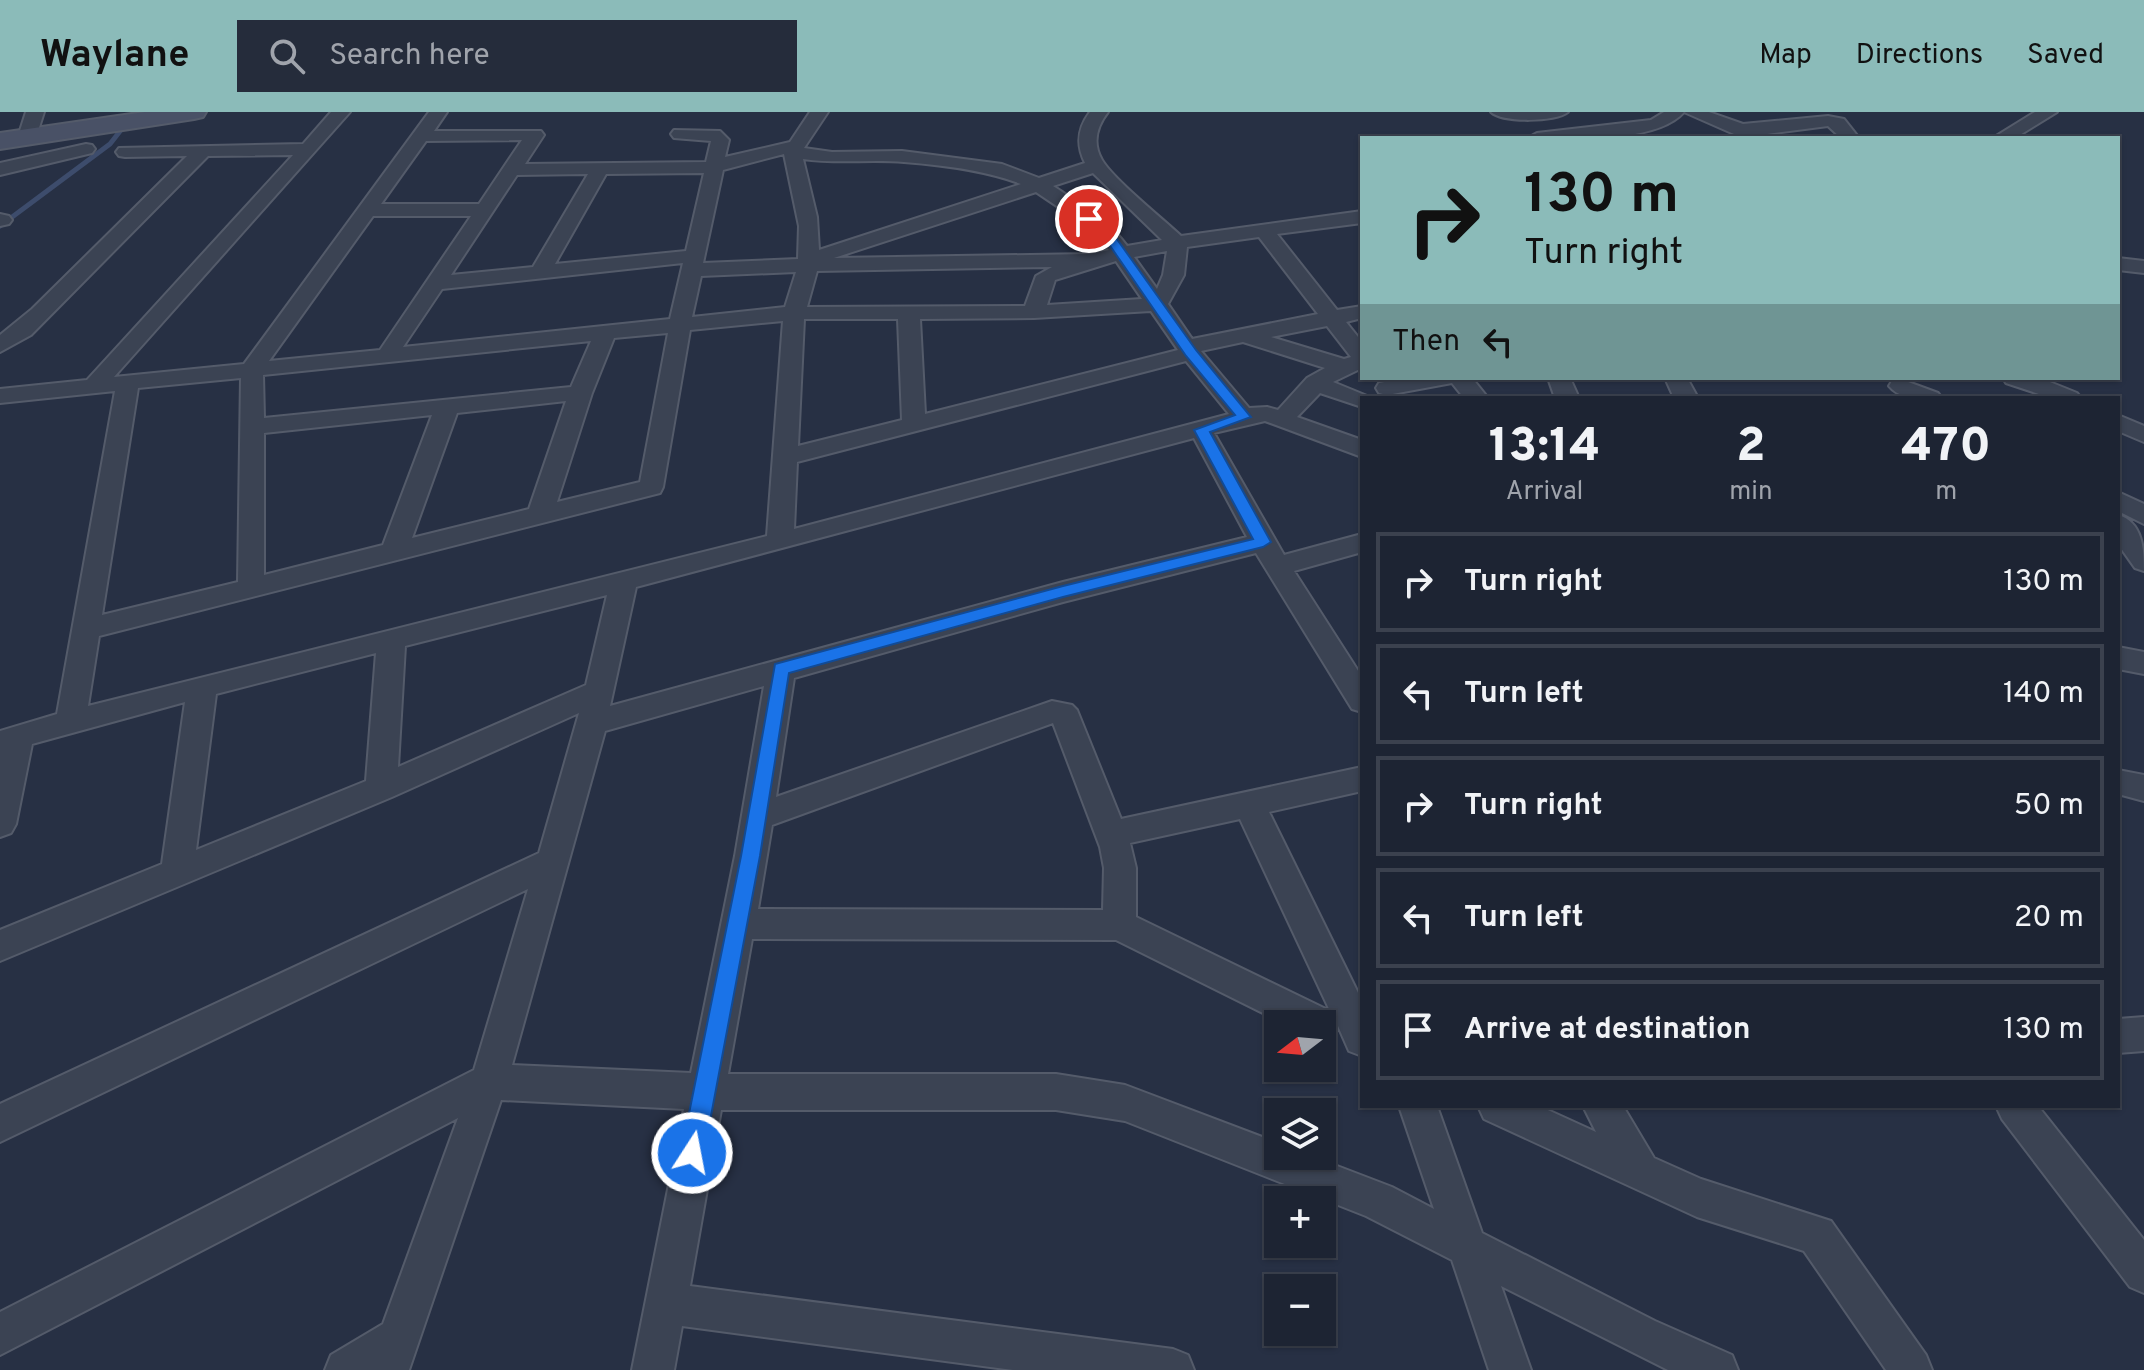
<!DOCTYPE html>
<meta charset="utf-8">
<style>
:root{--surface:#1d2433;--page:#252c3b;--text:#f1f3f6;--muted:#a0a4ac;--line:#3b414e;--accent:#8bbbb9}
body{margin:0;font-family:Overpass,sans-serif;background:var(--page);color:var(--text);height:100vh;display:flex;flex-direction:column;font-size:30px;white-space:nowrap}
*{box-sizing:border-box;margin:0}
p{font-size:26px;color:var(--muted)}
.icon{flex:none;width:44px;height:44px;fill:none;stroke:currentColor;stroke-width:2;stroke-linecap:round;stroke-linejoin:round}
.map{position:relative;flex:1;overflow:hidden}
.drawer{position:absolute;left:1360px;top:284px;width:760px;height:712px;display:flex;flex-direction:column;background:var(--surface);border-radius:0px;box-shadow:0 2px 6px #0004,0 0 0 2px var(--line)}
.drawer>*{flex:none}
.top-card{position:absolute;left:1360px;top:24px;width:760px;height:244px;border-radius:0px;box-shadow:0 2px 6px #0004,0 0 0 2px var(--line);background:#8bbbb9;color:#111;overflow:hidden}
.needle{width:52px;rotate:254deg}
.buttons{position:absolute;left:1264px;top:898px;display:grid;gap:16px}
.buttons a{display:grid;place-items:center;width:72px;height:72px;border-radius:0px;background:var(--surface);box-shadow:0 2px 6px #0004,0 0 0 2px var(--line);font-size:40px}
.pin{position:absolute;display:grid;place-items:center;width:68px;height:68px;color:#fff;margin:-34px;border:4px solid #fff;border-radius:50%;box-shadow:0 2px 8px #0007}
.me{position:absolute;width:88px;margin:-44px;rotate:11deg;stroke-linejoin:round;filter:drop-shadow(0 0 6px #0008)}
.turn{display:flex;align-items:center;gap:28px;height:168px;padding:0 32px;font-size:36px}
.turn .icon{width:104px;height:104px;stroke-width:2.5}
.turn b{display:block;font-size:56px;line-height:68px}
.then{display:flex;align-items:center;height:76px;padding:0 32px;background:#0003;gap:16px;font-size:30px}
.eta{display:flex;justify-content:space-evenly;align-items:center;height:136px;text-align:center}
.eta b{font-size:48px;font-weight:800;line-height:56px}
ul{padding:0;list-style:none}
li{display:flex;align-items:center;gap:24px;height:100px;margin:0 16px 12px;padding:0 16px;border:4px solid var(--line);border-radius:0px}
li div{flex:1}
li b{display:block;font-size:30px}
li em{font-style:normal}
header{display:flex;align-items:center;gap:48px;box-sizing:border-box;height:112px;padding:0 40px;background:var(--accent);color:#111}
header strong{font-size:38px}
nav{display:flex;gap:44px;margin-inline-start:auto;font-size:28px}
.search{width:560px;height:72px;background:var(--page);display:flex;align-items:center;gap:20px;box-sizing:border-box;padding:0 28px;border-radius:0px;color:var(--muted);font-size:30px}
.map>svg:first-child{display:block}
</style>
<header>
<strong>Waylane</strong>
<div class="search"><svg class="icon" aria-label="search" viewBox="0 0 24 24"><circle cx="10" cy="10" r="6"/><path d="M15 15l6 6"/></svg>Search here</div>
<nav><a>Map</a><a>Directions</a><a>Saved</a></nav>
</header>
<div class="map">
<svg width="2144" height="1258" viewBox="0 0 2144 1258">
<rect width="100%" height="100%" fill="#273044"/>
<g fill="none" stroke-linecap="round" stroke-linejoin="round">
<!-- stream -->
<path stroke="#3d4c6c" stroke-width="5" d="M0 114 110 32 135 0"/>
<defs>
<path id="street" d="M26 0H44L36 25 27 30 18 25Z
M331 0H350L114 265 244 252 429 0H447L434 19H541L544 23 525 52 706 50 711 29 674 26 671 22 674 18 720 19 729 28 725 45 790 30 810 0H828L804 36 832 40 902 39 1002 52 1039 66 1085 51C1076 33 1077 17 1090 0H1108C1097 14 1092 31 1102 48 1113 67 1163 107 1181 124L1362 99V111L1277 122 1337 198 1362 194V206L1346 210 1362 230V256L1333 270 1372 286H1362V295L1320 281 1297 305 1362 328V345L1265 309 1214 321 1284 443 1362 422V440L1294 459 1362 565V600L1352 597 1256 441 1063 490 794 566 776 685 1052 589 1072 593 1077 598 1121 707 1362 655V679L1269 700 1362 889V944L1349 939 1338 914 1334 924 1322 928V912H1285L1116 828 752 827 728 962H1056L1125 973 1278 1031V1044H1311L1392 1075 1434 1097 1399 994H1437L1482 1121 1655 1209 1732 1243 1738 1258H1668L1501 1174 1531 1258H1489L1452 1148 1366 1104 1125 1009 1056 998H721L690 1174 1173 1237 1188 1243 1194 1258H1013L682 1214 674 1258H632L684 997 501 988 409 1258H325L331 1243 383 1212 458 1006 0 1243V1200L474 958 528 777 0 1030V992L539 741 579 601 392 685 0 849V818L162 752 185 590 32 632 16 712 11 721 0 725V619L57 602 115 279 0 291V277L87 268 293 43 208 44 31 223 0 240V223L32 197 187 44 125 45 119 44 116 40 119 36 303 32ZM522 28 479 92H381L426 29ZM784 42 799 114 798 147 703 151 723 58ZM803 47C837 52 870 47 904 50 942 53 985 58 1021 72L819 138 817 105ZM704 61 686 139 555 152 606 62ZM1093 61 1162 128 1127 134C1108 108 1080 92 1053 74ZM588 62 533 155 451 163 517 63ZM1036 80 1082 111 1109 138 1089 142 834 146ZM373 104H471L380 238 269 249ZM1259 125 1318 202 1192 227 1168 192 1184 163 1187 135ZM1167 139 1163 163 1157 177 1134 145ZM1116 149 1142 187 1047 193 1055 168ZM683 151 670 207 403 235 442 177ZM1052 155 1036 164 1025 194 807 195 817 159ZM796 160 785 195 692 205 701 164ZM1151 199 1178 238 925 302 920 207 1034 206ZM804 207H898L902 308 798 334ZM783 209 767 424 88 594 99 524 660 381 663 375 690 218ZM1327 214 1351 245 1344 247 1271 225ZM668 221 640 370 557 390 592 281 614 226ZM591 229 571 275 264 306 263 263ZM1243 230 1325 256 1307 266 1278 298 1267 295 1249 296 1201 239ZM1186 249 1229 302 794 417 797 350ZM241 266 238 470 102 503 138 276ZM566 289 529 397 412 426 457 301ZM432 303 383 433 264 463V321ZM1194 326 1247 425 1063 470 610 594 636 475ZM607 483 586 573 398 655 405 534ZM376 541 366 669 196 738 216 582ZM764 574 735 744 691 961 512 953 605 619ZM1053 611 1100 735 1104 756 1103 798 758 797 772 713ZM1240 707 1330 899 1136 805V756L1130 731Z
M1491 0H1568C1556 10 1503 11 1491 0Z
M1664 0H1709L1743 12 1828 4 1844 7 1859 26H1841L1828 14 1737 26 1734 22 1684 0C1656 32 1569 26 1528 26L1537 21 1651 8Z
M2035 0H2057L2015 26H1993Z
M86 32 92 33 95 37 92 41 0 63V51Z
M0 102 9 104 12 108 9 112 0 114Z
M2118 146 2144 149V161L2118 158Z
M1406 266H1472L1488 286H1464L1452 271 1387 283 1379 281 1376 276 1379 271Z
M1548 266H1570L1579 286H1555Z
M1665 266H1687L1698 286H1674Z
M2003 266H2040L2077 281 2081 286H2051L2006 271Z
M1900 267 1938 281 1942 286C1923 286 1901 289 1889 274L1892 269Z
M2118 303 2144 314V330L2118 319Z
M2118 380 2144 392V412L2118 399Z
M2118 403C2143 410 2144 438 2144 459L2135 456 2118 432Z
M2118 535 2144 540V562L2118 557Z
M2118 658 2144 663V689L2118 682Z
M2144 905V939L2118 941V907Z
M1478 994H1539L1596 1020 1583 994H1623L1654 1046 1701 1067 1831 1109 1926 1243 1932 1258H1886L1804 1139 1697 1105 1484 1007Z
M1996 994H2038L2144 1128V1181L2130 1175 2002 1007Z"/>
<path id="secondary" d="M145 0H206L203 5 194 7 0 37V21Z"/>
</defs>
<!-- street casing -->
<use href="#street" stroke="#545b6a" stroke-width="4"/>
<!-- secondary casing -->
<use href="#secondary" stroke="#545b6a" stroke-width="4"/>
<!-- street -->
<use href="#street" fill="#3b4353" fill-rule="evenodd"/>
<!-- secondary -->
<use href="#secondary" fill="#495166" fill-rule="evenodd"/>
</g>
<!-- route -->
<path fill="#1a73e8" stroke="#114b97" stroke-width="2" d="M1085 104H1093L1114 123 1196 238 1251 305 1210 320 1271 430 1263 435 1063 485 789 561 760 744 704 1041 701 1050 692 1053 684 1050 681 1041 741 744 775 552 1063 474 1253 427 1194 318 1235 303 1186 244 1106 128 1085 109Z"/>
</svg>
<div class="buttons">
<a><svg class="needle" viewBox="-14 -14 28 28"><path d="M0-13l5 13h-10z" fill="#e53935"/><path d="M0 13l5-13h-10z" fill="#a0a4ac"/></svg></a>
<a><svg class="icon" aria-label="layers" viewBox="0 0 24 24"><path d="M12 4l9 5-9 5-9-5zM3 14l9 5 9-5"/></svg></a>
<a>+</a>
<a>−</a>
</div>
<div class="pin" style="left:1089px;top:107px;background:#d93025"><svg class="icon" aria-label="arrive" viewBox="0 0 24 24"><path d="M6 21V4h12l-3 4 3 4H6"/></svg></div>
<svg class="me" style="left:692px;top:1041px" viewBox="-20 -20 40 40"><circle r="17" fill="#1a73e8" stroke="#fff" stroke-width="3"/><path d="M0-11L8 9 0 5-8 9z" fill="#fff"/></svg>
<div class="top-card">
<div class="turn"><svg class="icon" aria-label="right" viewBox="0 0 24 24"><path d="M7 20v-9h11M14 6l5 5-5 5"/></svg><div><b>130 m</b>Turn right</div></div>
<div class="then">Then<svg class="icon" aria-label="left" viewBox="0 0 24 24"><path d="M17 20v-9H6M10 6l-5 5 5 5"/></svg></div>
</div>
<section class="drawer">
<div class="eta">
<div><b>13:14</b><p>Arrival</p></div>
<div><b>2</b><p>min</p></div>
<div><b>470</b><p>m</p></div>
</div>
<ul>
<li><svg class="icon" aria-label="right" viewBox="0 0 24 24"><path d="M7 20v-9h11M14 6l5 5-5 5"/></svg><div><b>Turn right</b></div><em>130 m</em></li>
<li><svg class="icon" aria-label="left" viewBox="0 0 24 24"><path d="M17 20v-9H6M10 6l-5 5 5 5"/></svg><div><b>Turn left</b></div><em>140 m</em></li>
<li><svg class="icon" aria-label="right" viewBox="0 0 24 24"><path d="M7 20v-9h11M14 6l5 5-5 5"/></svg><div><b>Turn right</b></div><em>50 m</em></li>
<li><svg class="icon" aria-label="left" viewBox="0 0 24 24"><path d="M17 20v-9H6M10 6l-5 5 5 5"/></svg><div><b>Turn left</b></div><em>20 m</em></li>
<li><svg class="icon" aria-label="arrive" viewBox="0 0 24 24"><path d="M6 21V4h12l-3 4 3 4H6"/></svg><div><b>Arrive at destination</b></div><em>130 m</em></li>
</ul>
</section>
</div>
